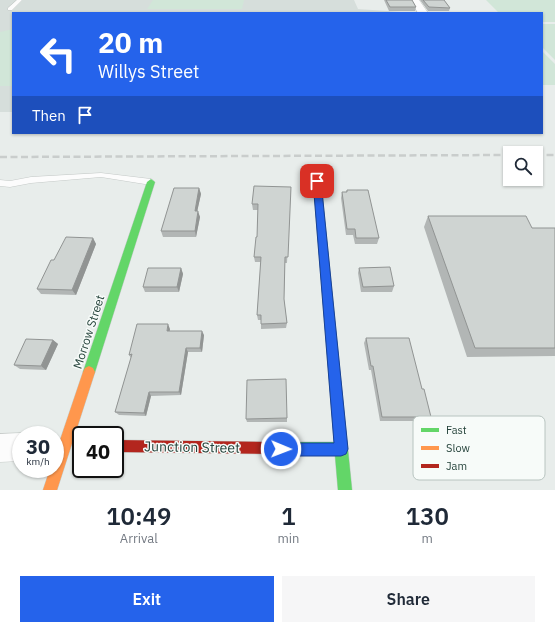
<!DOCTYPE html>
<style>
:root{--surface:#fff;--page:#f6f6f7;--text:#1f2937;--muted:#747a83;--accent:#2563eb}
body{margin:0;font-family:"IBM Plex Sans",sans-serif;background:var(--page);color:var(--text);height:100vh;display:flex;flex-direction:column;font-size:15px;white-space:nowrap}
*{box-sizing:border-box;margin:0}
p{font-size:13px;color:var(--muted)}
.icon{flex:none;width:22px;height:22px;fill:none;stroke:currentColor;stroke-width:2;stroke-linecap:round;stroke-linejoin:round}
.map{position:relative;height:490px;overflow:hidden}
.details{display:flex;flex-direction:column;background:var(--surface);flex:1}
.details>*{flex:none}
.hud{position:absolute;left:12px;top:12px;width:531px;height:122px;border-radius:0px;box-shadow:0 1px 3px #0004;background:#2563eb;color:#fff;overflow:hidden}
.tools{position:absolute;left:503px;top:146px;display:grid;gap:8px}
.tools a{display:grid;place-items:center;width:40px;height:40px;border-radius:0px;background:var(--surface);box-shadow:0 1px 3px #0004;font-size:20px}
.speed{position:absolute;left:12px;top:426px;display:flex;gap:8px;font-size:20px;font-weight:700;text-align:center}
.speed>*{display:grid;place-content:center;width:52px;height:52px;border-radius:50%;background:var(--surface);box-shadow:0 1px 3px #0004;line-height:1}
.speed small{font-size:10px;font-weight:400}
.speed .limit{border:2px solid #111;border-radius:6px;background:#fff;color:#111}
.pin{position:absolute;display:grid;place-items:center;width:34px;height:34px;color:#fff;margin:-17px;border-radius:8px;box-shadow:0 2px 6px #0006}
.me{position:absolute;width:44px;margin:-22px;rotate:91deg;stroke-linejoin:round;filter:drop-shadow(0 0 3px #0008)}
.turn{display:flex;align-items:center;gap:14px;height:84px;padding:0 20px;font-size:18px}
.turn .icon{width:52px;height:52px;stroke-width:2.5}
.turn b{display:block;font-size:28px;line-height:34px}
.then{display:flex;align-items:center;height:38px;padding:0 20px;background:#0003;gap:8px;font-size:15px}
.eta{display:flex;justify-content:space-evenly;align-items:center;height:68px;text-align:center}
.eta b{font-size:24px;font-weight:600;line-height:28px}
.primary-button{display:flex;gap:8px;margin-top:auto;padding:8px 20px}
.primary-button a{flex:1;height:46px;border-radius:0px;background:var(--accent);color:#fff;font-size:16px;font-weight:600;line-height:46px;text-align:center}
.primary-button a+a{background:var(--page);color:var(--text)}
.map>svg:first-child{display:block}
</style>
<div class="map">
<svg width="555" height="490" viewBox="0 0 555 490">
<rect width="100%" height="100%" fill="#e8edeb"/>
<!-- built -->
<path fill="#d6dedb" d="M0 0H354L358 9 415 13H13V112H0Z"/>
<!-- green -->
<path fill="#d1e6d8" d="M153 0H244L242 9H147Z
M486 0H555V22H542V13H499Z
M542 24H555V60L542 47Z
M13 29V86H0V32Z
M542 51 555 64V85H542Z"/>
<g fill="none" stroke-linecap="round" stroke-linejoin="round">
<defs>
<path id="lane" d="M17 0H22L12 10H8V8Z
M101 173 151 179 155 182 151 185 101 177 31 183 10 187 0 186V180L10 181 31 177Z"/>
<path id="street" d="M411 0H419L428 13H418Z
M21 433 25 435H21V461L0 462V434Z"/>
<path id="fast" d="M317 178 321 181 352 490H338L335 455 270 454 265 453 264 448 265 443 270 442H334L313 181Z
M151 179 155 182 95 372 93 376 89 378 85 376 83 372 147 182Z"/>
<path id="slow" d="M89 366 93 368 95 372 57 490H43L50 469H55V455L83 372 85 368Z"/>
<path id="jam" d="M115 440 270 442 275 443 276 448 275 453 270 454 115 452Z"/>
</defs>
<!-- lane casing -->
<use href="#lane" stroke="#c5cac8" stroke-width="1"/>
<!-- street casing -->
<use href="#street" stroke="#c5cac8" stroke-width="1"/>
<!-- fast casing -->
<use href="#fast" stroke="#c3cbc8" stroke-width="1"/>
<!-- slow casing -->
<use href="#slow" stroke="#c3cbc8" stroke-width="1"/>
<!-- jam casing -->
<use href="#jam" stroke="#c3cbc8" stroke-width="1"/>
<!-- lane -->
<use href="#lane" fill="#fcfcfc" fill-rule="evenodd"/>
<!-- street -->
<use href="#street" fill="#fcfcfc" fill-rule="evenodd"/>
<!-- fast -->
<use href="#fast" fill="#63d668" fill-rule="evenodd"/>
<!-- slow -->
<use href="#slow" fill="#ff974d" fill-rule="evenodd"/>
<!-- jam -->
<use href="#jam" fill="#b3261e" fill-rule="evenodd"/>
<!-- rail -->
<path stroke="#c9cdcc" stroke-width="2.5" stroke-dasharray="7 3.5" stroke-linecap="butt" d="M536 155H555
M0 157 510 155"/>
</g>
<!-- wall -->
<path fill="#b2b6b5" d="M384 0H412L416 7 415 11H389Z
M420 0H444L450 8 449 11H428Z
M291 187 287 263H285L284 299 287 323 286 328 261 329V320H258L257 315 261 262H255L254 257 257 237 258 210H253L252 204Z
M199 188 201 194 197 211 200 217 196 237H163L161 231Z
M347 190 379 238 377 244H355L353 235H346L341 198 342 192H346Z
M428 216 532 228H555V356L467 357 424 227Z
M93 238 96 244 76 295 41 294 37 289 54 260Z
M181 268 183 274 179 292H145L143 287Z
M359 268 394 286 392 292H361L358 273Z
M170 329 169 331 204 335 202 352H188L181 395 151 396 146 416 119 415 115 412 131 358 129 355Z
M366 338 422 389 431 417 428 421H380L371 370H369L364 343Z
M53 340 58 344 46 370 20 369 14 365Z
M287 418V422H247L246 419Z"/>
<!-- shaded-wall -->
<path fill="#919493" d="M199 188 201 194 196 217 195 211Z
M198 211 200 217 196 237 195 231Z
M93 238 96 244 76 295 72 290Z
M181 268 183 274 179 292 177 287Z
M168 324 170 329 169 335 167 331Z
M202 331 204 335 202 352 200 348Z
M53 340 58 344 46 370 41 366Z
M186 348 188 352 181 395 179 392Z
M149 392 151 396 146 416 144 413Z"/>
<!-- building -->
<path fill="#cfd4d2" stroke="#919493" d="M386 0H412L416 7H390Z
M423 0H444L450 8 429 7Z
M254 186 291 187 288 257H285L284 299 287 323 261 324V315H257L261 257H254L256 237H257L258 204H252Z
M174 188H199L195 211H198L195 231H161Z
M347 190H368L379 238H356L355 229H347L342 192H347Z
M428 216H526L532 228H555V348H475Z
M66 237 93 238 72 290 37 289 51 260H54Z
M390 267 394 286 363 287 359 268Z
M148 268H181L177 287H143Z
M137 324H168L167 331H202L200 348H186L179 392H149L144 413 115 412 132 354 129 355Z
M366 338H409L422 389H424L431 417H382L373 366H371Z
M26 339 53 340 41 366 14 365Z
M286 379 287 418 246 419 247 380Z"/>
<!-- route -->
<path fill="#2563eb" stroke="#184099" d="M317 178 321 181 348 449 346 454 341 456H281L277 454 275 449 277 444 281 443H334L313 181Z"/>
<g text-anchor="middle" stroke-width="3" stroke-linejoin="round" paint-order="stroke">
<!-- street labels -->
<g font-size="12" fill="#24423a" stroke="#f7fbf9">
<text transform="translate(89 332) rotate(-72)" y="4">Morrow Street</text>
</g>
<!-- near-street labels -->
<g font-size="14" fill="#24423a" stroke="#f7fbf9">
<text transform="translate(192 447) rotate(1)" y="5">Junction Street</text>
</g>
</g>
<!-- legend -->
<rect x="413" y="416" width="132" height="64" rx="6" fill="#f7fbf9" stroke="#b8c4c0" stroke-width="1"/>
<rect x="421" y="428" width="18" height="4" fill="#63d668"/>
<rect x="421" y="446" width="18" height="4" fill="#ff974d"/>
<rect x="421" y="464" width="18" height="4" fill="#b3261e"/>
<g font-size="11" fill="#24423a">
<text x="446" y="434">Fast</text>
<text x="446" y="452">Slow</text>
<text x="446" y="470">Jam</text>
</g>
</svg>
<div class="tools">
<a><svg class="icon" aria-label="search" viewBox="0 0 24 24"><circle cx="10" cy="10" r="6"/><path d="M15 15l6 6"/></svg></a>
</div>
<div class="speed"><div>30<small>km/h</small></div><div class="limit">40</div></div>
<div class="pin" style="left:317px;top:181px;background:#d93025"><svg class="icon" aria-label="arrive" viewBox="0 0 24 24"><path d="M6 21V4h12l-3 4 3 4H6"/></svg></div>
<svg class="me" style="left:281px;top:449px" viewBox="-20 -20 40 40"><circle r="17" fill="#2563eb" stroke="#fff" stroke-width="3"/><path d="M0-11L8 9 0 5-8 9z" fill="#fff"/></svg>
<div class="hud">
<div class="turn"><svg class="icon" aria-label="left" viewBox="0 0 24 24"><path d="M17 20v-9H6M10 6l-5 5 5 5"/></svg><div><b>20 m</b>Willys Street</div></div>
<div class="then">Then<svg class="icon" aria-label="arrive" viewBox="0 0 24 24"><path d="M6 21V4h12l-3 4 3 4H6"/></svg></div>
</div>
</div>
<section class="details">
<div class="eta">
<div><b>10:49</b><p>Arrival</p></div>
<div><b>1</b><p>min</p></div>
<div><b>130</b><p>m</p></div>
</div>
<div class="primary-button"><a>Exit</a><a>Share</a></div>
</section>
